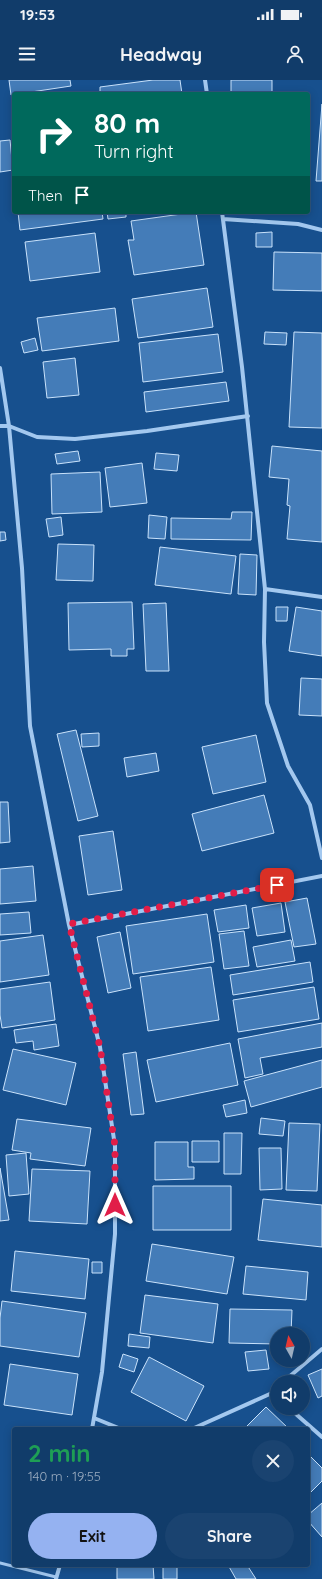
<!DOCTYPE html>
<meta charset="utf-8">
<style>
:root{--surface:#113c6a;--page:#1a4370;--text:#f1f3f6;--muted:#9cadc1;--line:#30567e;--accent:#95b2f1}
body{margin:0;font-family:Quicksand,sans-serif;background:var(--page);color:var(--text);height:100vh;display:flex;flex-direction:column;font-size:15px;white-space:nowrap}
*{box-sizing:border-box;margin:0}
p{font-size:13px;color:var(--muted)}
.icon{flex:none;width:22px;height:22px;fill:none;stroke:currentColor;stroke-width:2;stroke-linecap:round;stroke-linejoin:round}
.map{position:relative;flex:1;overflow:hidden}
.panel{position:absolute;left:12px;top:1347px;width:298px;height:140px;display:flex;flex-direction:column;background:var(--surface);border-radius:4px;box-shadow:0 2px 10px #0003,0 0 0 1px var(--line)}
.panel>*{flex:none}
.hud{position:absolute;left:12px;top:12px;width:298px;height:122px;border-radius:4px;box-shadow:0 2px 10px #0003,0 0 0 1px var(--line);background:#00695c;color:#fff;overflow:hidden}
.needle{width:26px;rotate:352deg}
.buttons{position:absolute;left:270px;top:1247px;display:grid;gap:8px}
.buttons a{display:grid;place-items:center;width:40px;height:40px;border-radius:50%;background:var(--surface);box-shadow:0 2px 10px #0003,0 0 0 1px var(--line);font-size:20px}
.pin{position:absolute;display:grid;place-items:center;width:34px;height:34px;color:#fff;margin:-17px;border-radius:8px;box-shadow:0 2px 6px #0006}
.me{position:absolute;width:44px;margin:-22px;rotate:0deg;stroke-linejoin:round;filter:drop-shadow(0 0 3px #0008)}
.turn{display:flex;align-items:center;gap:14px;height:84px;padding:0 16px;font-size:18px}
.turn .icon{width:52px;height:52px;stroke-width:2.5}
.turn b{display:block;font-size:28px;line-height:34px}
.then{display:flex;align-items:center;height:38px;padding:0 16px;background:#0003;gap:8px;font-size:15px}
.round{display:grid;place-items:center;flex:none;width:42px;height:42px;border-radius:21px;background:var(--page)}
.overview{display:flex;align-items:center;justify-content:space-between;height:68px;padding:0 16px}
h1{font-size:24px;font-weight:700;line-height:30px;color:#1e9e55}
.action{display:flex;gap:8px;margin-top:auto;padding:8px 16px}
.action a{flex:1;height:46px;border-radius:24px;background:var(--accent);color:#111;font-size:16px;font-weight:700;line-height:46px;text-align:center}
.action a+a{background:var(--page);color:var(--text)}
.status{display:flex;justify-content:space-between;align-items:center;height:28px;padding:0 20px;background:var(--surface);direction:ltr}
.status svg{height:11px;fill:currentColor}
header{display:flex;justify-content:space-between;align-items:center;height:52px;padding:0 16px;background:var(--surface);font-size:18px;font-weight:700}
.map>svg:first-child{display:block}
</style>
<div class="status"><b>19:53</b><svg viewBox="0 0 49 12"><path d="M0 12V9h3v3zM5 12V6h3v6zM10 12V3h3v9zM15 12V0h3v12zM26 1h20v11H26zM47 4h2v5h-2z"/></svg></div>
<header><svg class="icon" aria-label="menu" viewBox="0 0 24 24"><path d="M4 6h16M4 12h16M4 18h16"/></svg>Headway<svg class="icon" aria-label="person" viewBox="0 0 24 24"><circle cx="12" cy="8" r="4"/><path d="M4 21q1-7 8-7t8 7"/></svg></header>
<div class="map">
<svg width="322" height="1499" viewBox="0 0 322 1499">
<rect width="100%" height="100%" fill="#17508e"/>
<!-- building -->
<path fill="#447cb8" stroke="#c9e2fb" d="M9 0H70L71 6 11 15Z
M153 0H180L182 14H100V7Z
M231 0H272V14H231Z
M322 24V101H316Z
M10 60 13 90 0 92V61Z
M18 132H102L103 139 20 150Z
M107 132H126V137L108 139Z
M196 132 204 185 134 195 128 160H134L131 141Z
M272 152V167H256V153Z
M95 153 100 192 30 201 25 162Z
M274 172 322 173V211L273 210Z
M207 208 213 247 138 258 132 219Z
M115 228 119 261 42 271 37 238Z
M265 252 287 253 286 265 264 264Z
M294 252 322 253V348L289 347Z
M218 254 223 292 143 302 139 263Z
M35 258 38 270 24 273 21 262Z
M75 278 79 315 47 318 43 282Z
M226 302 229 321 146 332 144 312Z
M272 366 322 371V462L287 459 290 426 287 425 289 399 269 397Z
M78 371 80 381 57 384 55 374Z
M156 373 179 375 177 391 154 389Z
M142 383 147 423 110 427 105 388Z
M100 392 102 432 52 434 51 394Z
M232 432H252L251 460 171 459V438L231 439Z
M149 435 167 437 165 459 148 458Z
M61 437 63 455 49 457 46 439Z
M0 452H5L6 460 0 461Z
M58 464 94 465 93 501 56 500Z
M160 467 236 476 231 514 155 505Z
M240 474 257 475 256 515 238 514Z
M132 522 134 569H127V576H111V569L69 570 68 523Z
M166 523 169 591H146L143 524Z
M276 527H288L287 541H276Z
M296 527 322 531V576L289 571Z
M301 598 322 599V636L299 635Z
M76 650 98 736 78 741 57 654Z
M99 653V666L82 667 81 654Z
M256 655 266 702 213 714 202 667Z
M156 673 159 691 127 697 124 678Z
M264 715 274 753 202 771 192 734Z
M0 722H8L10 762 0 763Z
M113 751 122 810 88 815 79 756Z
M33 786 36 821 0 824V789Z
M307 818 316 864 294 867 285 822Z
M281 823 285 852 257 856 252 828Z
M246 825 249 848 218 852 214 830Z
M29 832 31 853 0 855V834Z
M207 834 214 882 133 894 126 846Z
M244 851 249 886 224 889 219 854Z
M120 852 131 908 108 913 97 857Z
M43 855 49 895 0 902V861Z
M291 860 295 881 257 887 253 867Z
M310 882 313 902 233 915 230 895Z
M211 887 219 940 148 951 140 897Z
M50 902 55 940 2 948 0 935V909Z
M314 907 319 939 238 952 233 920Z
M322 943V967L260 978 263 994 245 998 238 959Z
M56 944 59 966 34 970 33 961 16 963 14 950Z
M230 963 238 1005 156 1022 147 980Z
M13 969 76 983 66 1025 3 1010Z
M136 972 144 1034 131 1035 123 974Z
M322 980V1007L251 1027 244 1001Z
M245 1020 247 1033 226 1037 223 1025Z
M261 1038 285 1041 283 1056 259 1054Z
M17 1039 91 1048 85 1086 30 1079 31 1073 12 1070Z
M289 1043 320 1044 317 1111 286 1110Z
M224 1053H242L241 1094H224Z
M192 1061H219V1082H192Z
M155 1062H188V1087H194V1099L155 1100Z
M259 1068H281L282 1109 260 1110Z
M26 1073 29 1114 9 1116 6 1075Z
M0 1088 9 1140 0 1141Z
M32 1089 90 1091 87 1144 29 1141Z
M153 1106H231V1150H153Z
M263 1119 322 1125V1167L258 1160Z
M152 1164 234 1177 227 1214 146 1201Z
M15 1171 89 1179 85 1219 11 1211Z
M92 1182H102V1193H92Z
M246 1186 308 1192 306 1220 243 1214Z
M145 1215 218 1224 213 1263 140 1253Z
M2 1221 86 1233 79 1277 0 1266V1238Z
M230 1229 292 1230 291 1254H277V1264L229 1263Z
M129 1254 150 1257 149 1268 128 1266Z
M266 1270 269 1289 248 1291 245 1272Z
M123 1274 138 1279 134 1292 119 1287Z
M149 1277 204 1306 186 1341 131 1312Z
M10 1284 78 1294 72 1335 4 1325Z
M322 1289V1316L318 1318 308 1295Z
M266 1327 289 1349H244Z
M308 1374 322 1388V1401L308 1415Z
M322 1423V1457L308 1441V1435Z
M117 1485H153L154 1499H117Z
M163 1485H177V1499H163Z
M228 1485H247L256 1499H236Z"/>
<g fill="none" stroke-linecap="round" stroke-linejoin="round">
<!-- lane -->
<path stroke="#a3c8ef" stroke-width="3" d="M0 1483 56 1497"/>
<!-- street -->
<path stroke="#a3c8ef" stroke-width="4" d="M205 0 207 14
M222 132 242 287 265 509 264 562 267 623 288 686 310 725 322 778
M223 139 298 144 322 150
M0 288 9 346 22 488 30 646 69 845 100 967 115 1066V1154L102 1292 92 1349
M0 346H9L37 357 75 359 147 351 248 336
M265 509 322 517
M69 845 322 796
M283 1302 322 1269
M272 1313 277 1317
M289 1328 322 1357
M94 1338 121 1349
M192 1349 272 1313 277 1308
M56 1499 60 1485"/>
</g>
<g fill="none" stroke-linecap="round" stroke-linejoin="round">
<!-- route -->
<path stroke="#e11d48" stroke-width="7" stroke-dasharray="0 12.6" d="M115 1125V1066L100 967 69 844 277 805"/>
</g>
</svg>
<div class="buttons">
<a><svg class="needle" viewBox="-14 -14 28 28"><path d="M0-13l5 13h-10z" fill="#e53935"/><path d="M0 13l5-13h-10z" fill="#9cadc1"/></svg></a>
<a><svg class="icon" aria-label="sound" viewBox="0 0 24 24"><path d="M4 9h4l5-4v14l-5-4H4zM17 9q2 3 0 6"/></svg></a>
</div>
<div class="pin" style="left:277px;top:805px;background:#d93025"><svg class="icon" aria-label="arrive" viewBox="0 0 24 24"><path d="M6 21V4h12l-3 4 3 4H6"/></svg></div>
<svg class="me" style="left:115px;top:1125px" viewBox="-20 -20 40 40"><path d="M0-17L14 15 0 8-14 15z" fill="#e11d48" stroke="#fff" stroke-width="4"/></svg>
<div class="hud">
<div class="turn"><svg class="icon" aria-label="right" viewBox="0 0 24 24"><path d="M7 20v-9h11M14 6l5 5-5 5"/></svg><div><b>80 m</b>Turn right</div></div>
<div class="then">Then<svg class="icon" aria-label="arrive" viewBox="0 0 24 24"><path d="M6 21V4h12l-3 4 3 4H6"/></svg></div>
</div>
<section class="panel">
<div class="overview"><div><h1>2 min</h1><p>140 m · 19:55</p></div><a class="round"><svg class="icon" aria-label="close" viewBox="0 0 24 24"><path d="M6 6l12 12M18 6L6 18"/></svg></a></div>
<div class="action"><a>Exit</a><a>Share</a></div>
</section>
</div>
